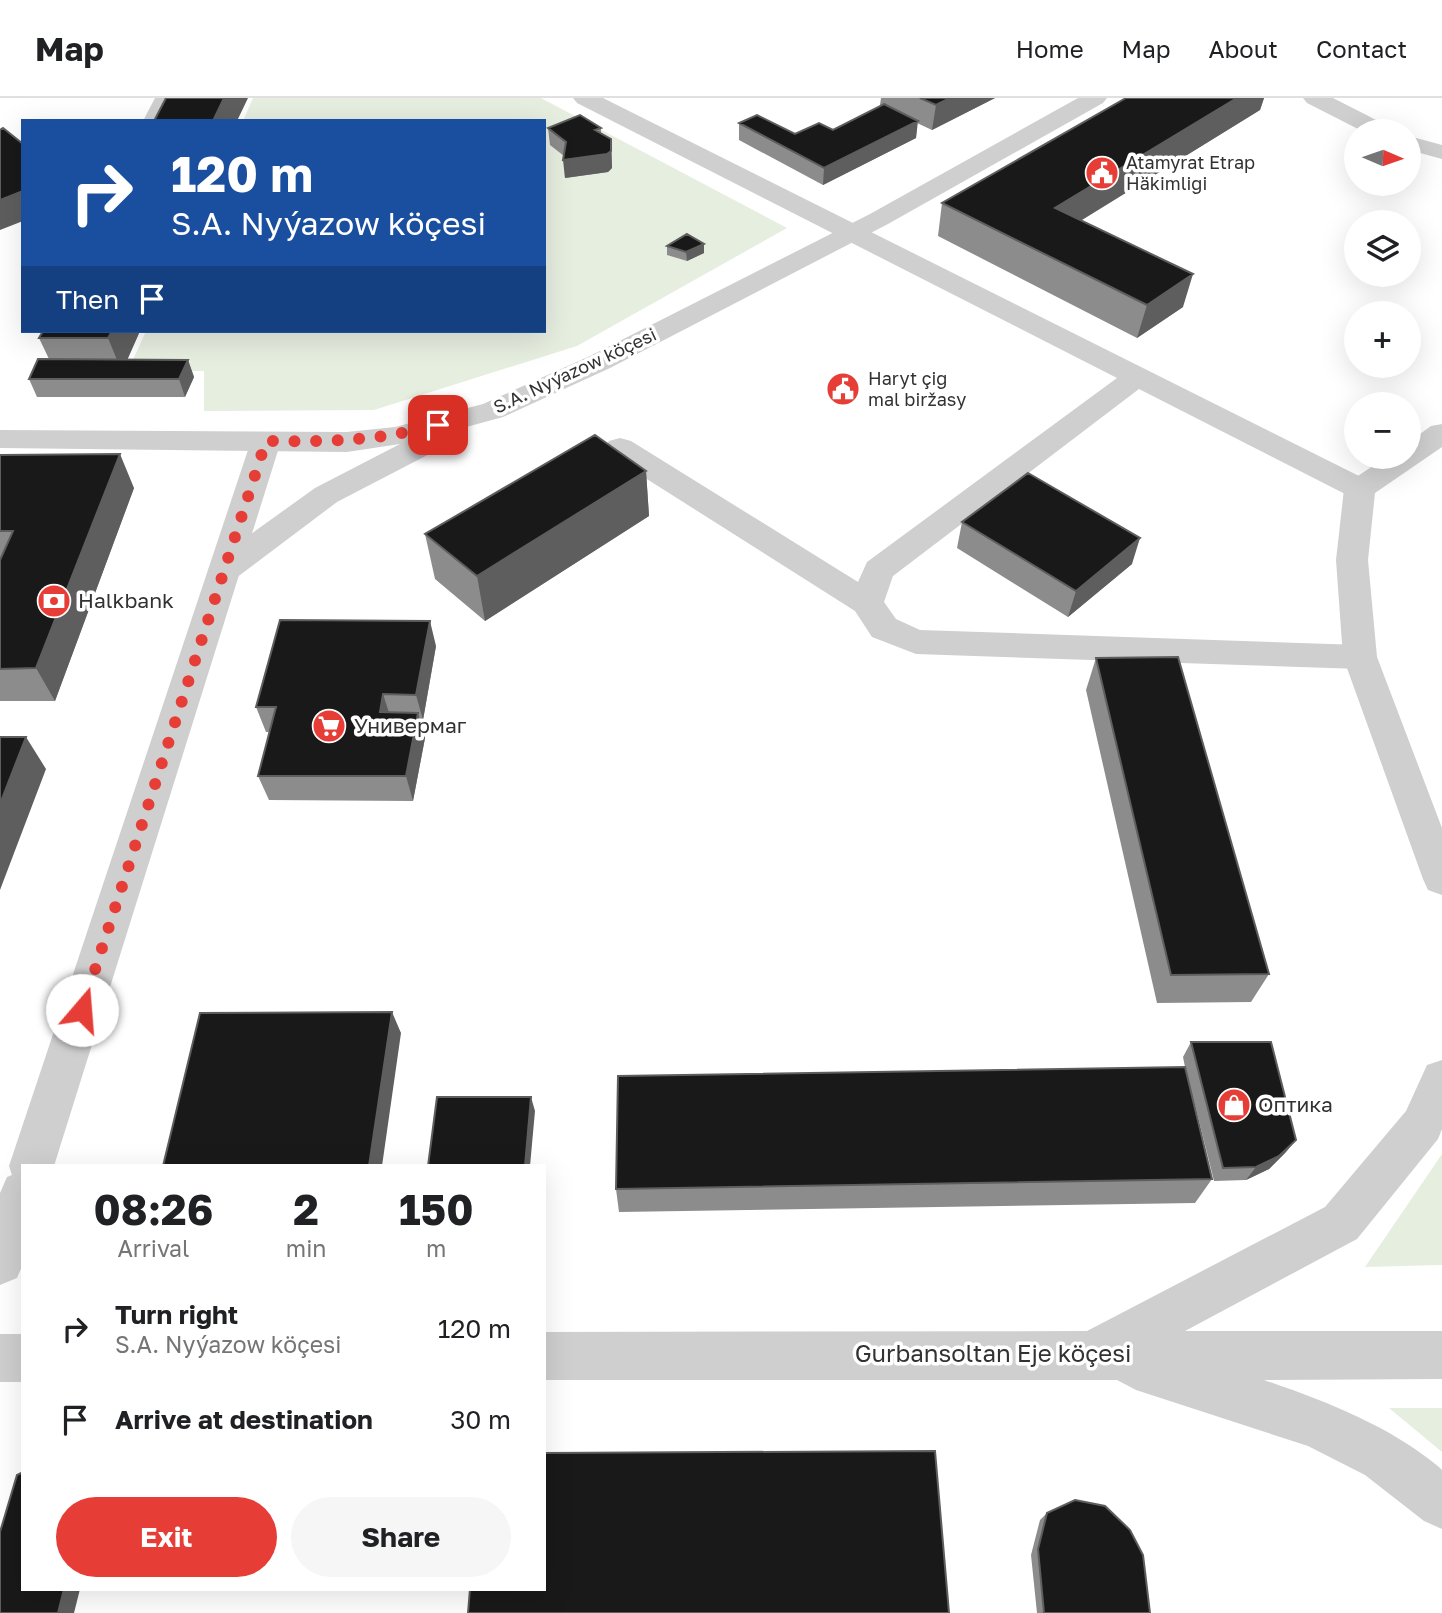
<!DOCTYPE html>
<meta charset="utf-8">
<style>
:root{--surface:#fff;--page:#f6f6f6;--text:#202124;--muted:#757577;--line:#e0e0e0;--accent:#e63e37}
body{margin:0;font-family:"Golos Text",sans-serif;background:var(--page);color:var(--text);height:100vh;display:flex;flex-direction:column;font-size:26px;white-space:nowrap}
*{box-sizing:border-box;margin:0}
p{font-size:23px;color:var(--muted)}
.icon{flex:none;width:38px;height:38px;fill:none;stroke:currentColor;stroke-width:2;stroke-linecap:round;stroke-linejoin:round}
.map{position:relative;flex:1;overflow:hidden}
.drawer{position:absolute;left:21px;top:1066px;width:525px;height:427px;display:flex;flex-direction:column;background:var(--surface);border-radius:0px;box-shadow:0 7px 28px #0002}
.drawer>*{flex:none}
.guide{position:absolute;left:21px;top:21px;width:525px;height:214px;border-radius:0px;box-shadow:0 7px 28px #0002;background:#1a4fa0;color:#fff;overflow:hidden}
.needle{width:46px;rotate:92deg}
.tools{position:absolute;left:1344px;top:21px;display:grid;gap:14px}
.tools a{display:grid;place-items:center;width:77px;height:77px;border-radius:50%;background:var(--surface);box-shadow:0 7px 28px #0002;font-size:35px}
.pin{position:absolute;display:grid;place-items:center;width:60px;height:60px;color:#fff;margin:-30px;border-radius:14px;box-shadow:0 4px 10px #0006}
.me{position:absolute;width:77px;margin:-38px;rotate:18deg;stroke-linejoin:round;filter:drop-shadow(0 0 5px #0008)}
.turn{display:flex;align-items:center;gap:24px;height:147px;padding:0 35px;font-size:32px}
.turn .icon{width:91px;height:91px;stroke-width:2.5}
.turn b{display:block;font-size:49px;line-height:60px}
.then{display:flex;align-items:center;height:66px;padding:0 35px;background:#0003;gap:14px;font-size:26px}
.eta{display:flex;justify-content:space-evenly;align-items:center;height:119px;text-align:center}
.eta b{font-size:42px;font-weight:700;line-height:49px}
.button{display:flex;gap:14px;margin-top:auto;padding:14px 35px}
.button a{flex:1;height:80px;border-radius:42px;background:var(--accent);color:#fff;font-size:28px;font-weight:700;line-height:80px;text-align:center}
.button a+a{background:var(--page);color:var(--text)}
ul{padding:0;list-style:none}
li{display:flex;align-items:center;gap:21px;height:91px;padding:0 35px}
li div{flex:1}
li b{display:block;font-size:26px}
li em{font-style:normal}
header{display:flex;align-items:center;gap:42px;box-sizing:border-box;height:98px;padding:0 35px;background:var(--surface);border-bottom:2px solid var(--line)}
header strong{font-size:33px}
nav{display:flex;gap:38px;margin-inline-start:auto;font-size:24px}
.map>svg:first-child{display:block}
</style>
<header>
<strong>Map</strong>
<nav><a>Home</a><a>Map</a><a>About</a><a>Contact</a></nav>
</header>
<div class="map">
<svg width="1442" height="1515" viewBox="0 0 1442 1515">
<rect width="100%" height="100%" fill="#fff"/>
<!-- green -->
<path fill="#e6eee0" d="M253 0H541L787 130 577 248 374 312 204 313V273H128L146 233H544V23H243Z
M1442 1056V1167L1365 1169Z
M1389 1310H1442V1354Z"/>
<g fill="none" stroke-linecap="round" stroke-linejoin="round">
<!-- service -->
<path fill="#cfcfcf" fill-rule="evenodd" d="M155 0H167L155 23H143Z"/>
<!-- minor -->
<path fill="#cfcfcf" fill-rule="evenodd" d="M573 0H603L1371 384 1376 391 1371 398 1360 401 1349 398 1139 291 893 478 884 504 896 521 920 532 1360 547 1372 550 1377 559 1372 568 1360 571 916 556 872 539 855 513 609 357 605 350 609 343 620 340 631 343 858 484 867 464 1117 280 577 5Z
M1303 0H1333L1388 28 1392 33H1362L1307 5Z
M1409 38 1442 47V61L1409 52Z
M266 334 277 336 281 343 54 1068H23V1166L17 1180 0 1187V1095L7 1079 12 1077 9 1068 251 343 255 336Z"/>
<!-- tertiary -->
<path fill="#cfcfcf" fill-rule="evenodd" d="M1078 0H1107L1103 5 888 126 610 270 503 319 437 337 443 344 439 351 337 404 236 480 224 483 212 480 208 472 212 464 315 390 400 346 347 354 0 350V332L347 334 395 329 483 306 590 258 870 116Z
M1442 326V349L1375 395 1368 462 1377 559 1442 730V797L1428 792 1423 781 1343 559 1336 462 1344 391 1349 384 1386 359H1409V344L1431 328Z
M1442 962V1031L1438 1041 1357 1141 1185 1233H1442V1281L1264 1282C1325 1303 1388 1327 1439 1369L1442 1372V1431L1424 1423 1365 1377 1308 1348 1136 1292 1117 1282H544V1234L1087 1233 1325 1109 1406 1013 1427 967Z
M0 1236H23V1284H0Z"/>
</g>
<!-- wall -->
<path fill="#8c8c8c" d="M881 0H995L932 32 917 25 916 40 823 87 739 42V25L795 36 833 32 882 8 880 7Z
M1126 0H1264L1260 12 1081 122 1183 209 1137 240 938 138 942 105Z
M548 30H601V36L611 41 612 70 608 74 565 80 564 58 550 47Z
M667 148 704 155 687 163 667 157Z
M43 233H140L127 261 188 262 194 279 185 299H37L29 281 49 261 39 240Z
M0 357 134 390 55 603H0Z
M646 373 649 418 485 523 435 481 425 436Z
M962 424 1132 466 1068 519 957 450Z
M436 548 423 622H420L425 640 413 703 269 702 258 678 270 634H266L256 609Z
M1096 560 1269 876 1251 904 1157 905 1086 592Z
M1191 944 1296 1042 1285 1055 1269 1071 1246 1082 1214 1083 1192 995 1212 1081 1195 1105 619 1114 616 1091 1185 969 1183 959Z
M1047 1415 1150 1515H1037L1031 1457 1040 1422Z"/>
<!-- shaded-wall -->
<path fill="#5e5e5e" d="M224 0H248L237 23H213Z
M950 0H995L932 32 936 7Z
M1237 0H1264L1260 12 1048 143 1055 110Z
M918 23 916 40 823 87 824 70Z
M611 41 612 70 608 74 565 80 563 62Z
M23 93V123L0 132V102Z
M704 146V155L687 163 686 154Z
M1193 176 1183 209 1137 240 1147 207Z
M112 233H140L122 274 108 240Z
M188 262 194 279 185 299 179 281Z
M120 356 134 390 55 603 36 570Z
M646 373 649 418 485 523 477 478Z
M1140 440 1132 466 1068 519 1076 493Z
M430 523 436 548 423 622 416 597Z
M383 596 391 621 380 614Z
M418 615 425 640 413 703 406 678Z
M26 639 46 671 0 792V706Z
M392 914 401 935 382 1068H369Z
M531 999 535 1013 530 1068H525Z
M1296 1042 1285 1055 1269 1071 1246 1082 1256 1069Z
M64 1491H80L74 1515H58Z"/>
<!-- building -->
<path fill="#191919" stroke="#5e5e5e" stroke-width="2" d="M166 0H224L213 23H154Z
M920 0H950L936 7Z
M1126 0H1237L1055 110 1193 176 1147 207 942 105Z
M884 6 918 23 824 70 739 25 757 17 795 36 819 25 833 32Z
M580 17 601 30 595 32 611 41V53L607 56 563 62 566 44 548 30Z
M3 30 23 46V93L0 102V32Z
M687 136 704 146 686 154 667 148Z
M43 233H112L108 240H39Z
M38 261 188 262 179 281H29Z
M595 337 646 373 477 478 425 436Z
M120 356 36 570 0 571V462L13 433H0V357Z
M1028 375 1140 440 1076 493 962 424Z
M280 522 430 523 416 597 383 596 380 614 418 615 406 678H258L276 609H256Z
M1178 559 1269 876 1171 877 1096 560Z
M0 639H26L0 706Z
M392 914 369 1068H163L200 915Z
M1191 944H1271L1296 1042 1279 1058 1256 1069 1223 1070Z
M1185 969 1212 1081 616 1091 618 978Z
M437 999H531L525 1068H428Z
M935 1353 949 1515H468L470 1491H544V1355Z
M23 1374V1491H64L58 1515H0V1434L17 1377Z
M1075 1402 1105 1408 1130 1432 1143 1457 1150 1515H1044L1038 1451 1047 1415Z"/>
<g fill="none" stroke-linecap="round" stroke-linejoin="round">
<!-- route -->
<path stroke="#e63e37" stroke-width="12" stroke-dasharray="0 21.6" d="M82 912 266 343C329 344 376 343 438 327"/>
</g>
<!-- icons -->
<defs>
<symbol id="civic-disc" viewBox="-11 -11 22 22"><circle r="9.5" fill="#e63e37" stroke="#fff"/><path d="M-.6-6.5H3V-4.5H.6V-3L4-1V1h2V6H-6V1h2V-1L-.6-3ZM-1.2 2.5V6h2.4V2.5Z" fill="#fff"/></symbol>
<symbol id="bank-disc" viewBox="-11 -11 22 22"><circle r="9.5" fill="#e63e37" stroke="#fff"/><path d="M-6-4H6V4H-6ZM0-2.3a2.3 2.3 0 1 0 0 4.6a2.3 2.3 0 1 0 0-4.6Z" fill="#fff"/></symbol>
<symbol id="supermarket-disc" viewBox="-11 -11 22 22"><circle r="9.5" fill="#e63e37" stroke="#fff"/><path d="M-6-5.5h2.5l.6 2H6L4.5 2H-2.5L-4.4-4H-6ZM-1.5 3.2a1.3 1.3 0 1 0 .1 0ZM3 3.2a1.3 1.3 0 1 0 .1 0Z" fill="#fff"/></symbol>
<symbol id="shop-disc" viewBox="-11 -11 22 22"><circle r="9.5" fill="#e63e37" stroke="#fff"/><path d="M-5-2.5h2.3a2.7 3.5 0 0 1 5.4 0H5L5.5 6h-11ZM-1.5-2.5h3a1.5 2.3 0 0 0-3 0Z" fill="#fff"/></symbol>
</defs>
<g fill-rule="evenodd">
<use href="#civic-disc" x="1083" y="56" width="38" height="38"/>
<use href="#civic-disc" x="824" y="272" width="38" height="38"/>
<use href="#bank-disc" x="35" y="484" width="38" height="38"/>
<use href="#supermarket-disc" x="310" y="609" width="38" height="38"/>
<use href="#shop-disc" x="1215" y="988" width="38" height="38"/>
</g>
<g text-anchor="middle" stroke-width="7" stroke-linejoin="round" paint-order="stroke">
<!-- far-poi labels -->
<g font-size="18" fill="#323232" stroke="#fff" text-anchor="start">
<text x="1126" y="71">Atamyrat Etrap<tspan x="1126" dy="21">Häkimligi</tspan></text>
<text x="868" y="287">Haryt çig<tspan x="868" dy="21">mal biržasy</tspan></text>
</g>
<!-- far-street labels -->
<g font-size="18" fill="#323232" stroke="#fff">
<text transform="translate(575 273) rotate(-25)" y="6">S.A. Nyýazow köçesi</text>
</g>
<!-- poi labels -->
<g font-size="21" fill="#323232" stroke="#fff" text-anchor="start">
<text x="78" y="510">Halkbank</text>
<text x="354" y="635">Универмаг</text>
<text x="1258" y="1014">Оптика</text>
</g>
<!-- near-street labels -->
<g font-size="24" fill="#323232" stroke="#fff">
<text x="993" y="1264">Gurbansoltan Eje köçesi</text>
</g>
</g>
</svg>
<div class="tools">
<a><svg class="needle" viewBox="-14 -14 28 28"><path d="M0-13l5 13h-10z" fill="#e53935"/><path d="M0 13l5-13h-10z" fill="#757577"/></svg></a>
<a><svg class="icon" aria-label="layers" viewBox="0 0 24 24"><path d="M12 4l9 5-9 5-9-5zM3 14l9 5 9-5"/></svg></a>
<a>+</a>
<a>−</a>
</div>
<div class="pin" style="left:438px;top:327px;background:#d93025"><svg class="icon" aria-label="arrive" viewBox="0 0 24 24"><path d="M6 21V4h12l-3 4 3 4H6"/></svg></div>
<svg class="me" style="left:82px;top:912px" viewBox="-20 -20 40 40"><circle r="19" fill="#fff"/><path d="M0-13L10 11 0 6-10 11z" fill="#e63e37"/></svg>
<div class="guide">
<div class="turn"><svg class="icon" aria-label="right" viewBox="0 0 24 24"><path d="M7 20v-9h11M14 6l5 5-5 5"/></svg><div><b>120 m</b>S.A. Nyýazow köçesi</div></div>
<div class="then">Then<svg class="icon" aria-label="arrive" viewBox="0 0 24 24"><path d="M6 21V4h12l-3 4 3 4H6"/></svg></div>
</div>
<section class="drawer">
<div class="eta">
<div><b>08:26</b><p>Arrival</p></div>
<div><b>2</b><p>min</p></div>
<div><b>150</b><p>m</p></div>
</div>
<ul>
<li><svg class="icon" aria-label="right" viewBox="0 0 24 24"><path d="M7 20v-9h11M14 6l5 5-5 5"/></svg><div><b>Turn right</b><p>S.A. Nyýazow köçesi</p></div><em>120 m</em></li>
<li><svg class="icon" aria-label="arrive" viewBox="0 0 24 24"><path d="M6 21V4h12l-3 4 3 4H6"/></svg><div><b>Arrive at destination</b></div><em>30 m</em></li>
</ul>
<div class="button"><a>Exit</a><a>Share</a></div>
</section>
</div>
